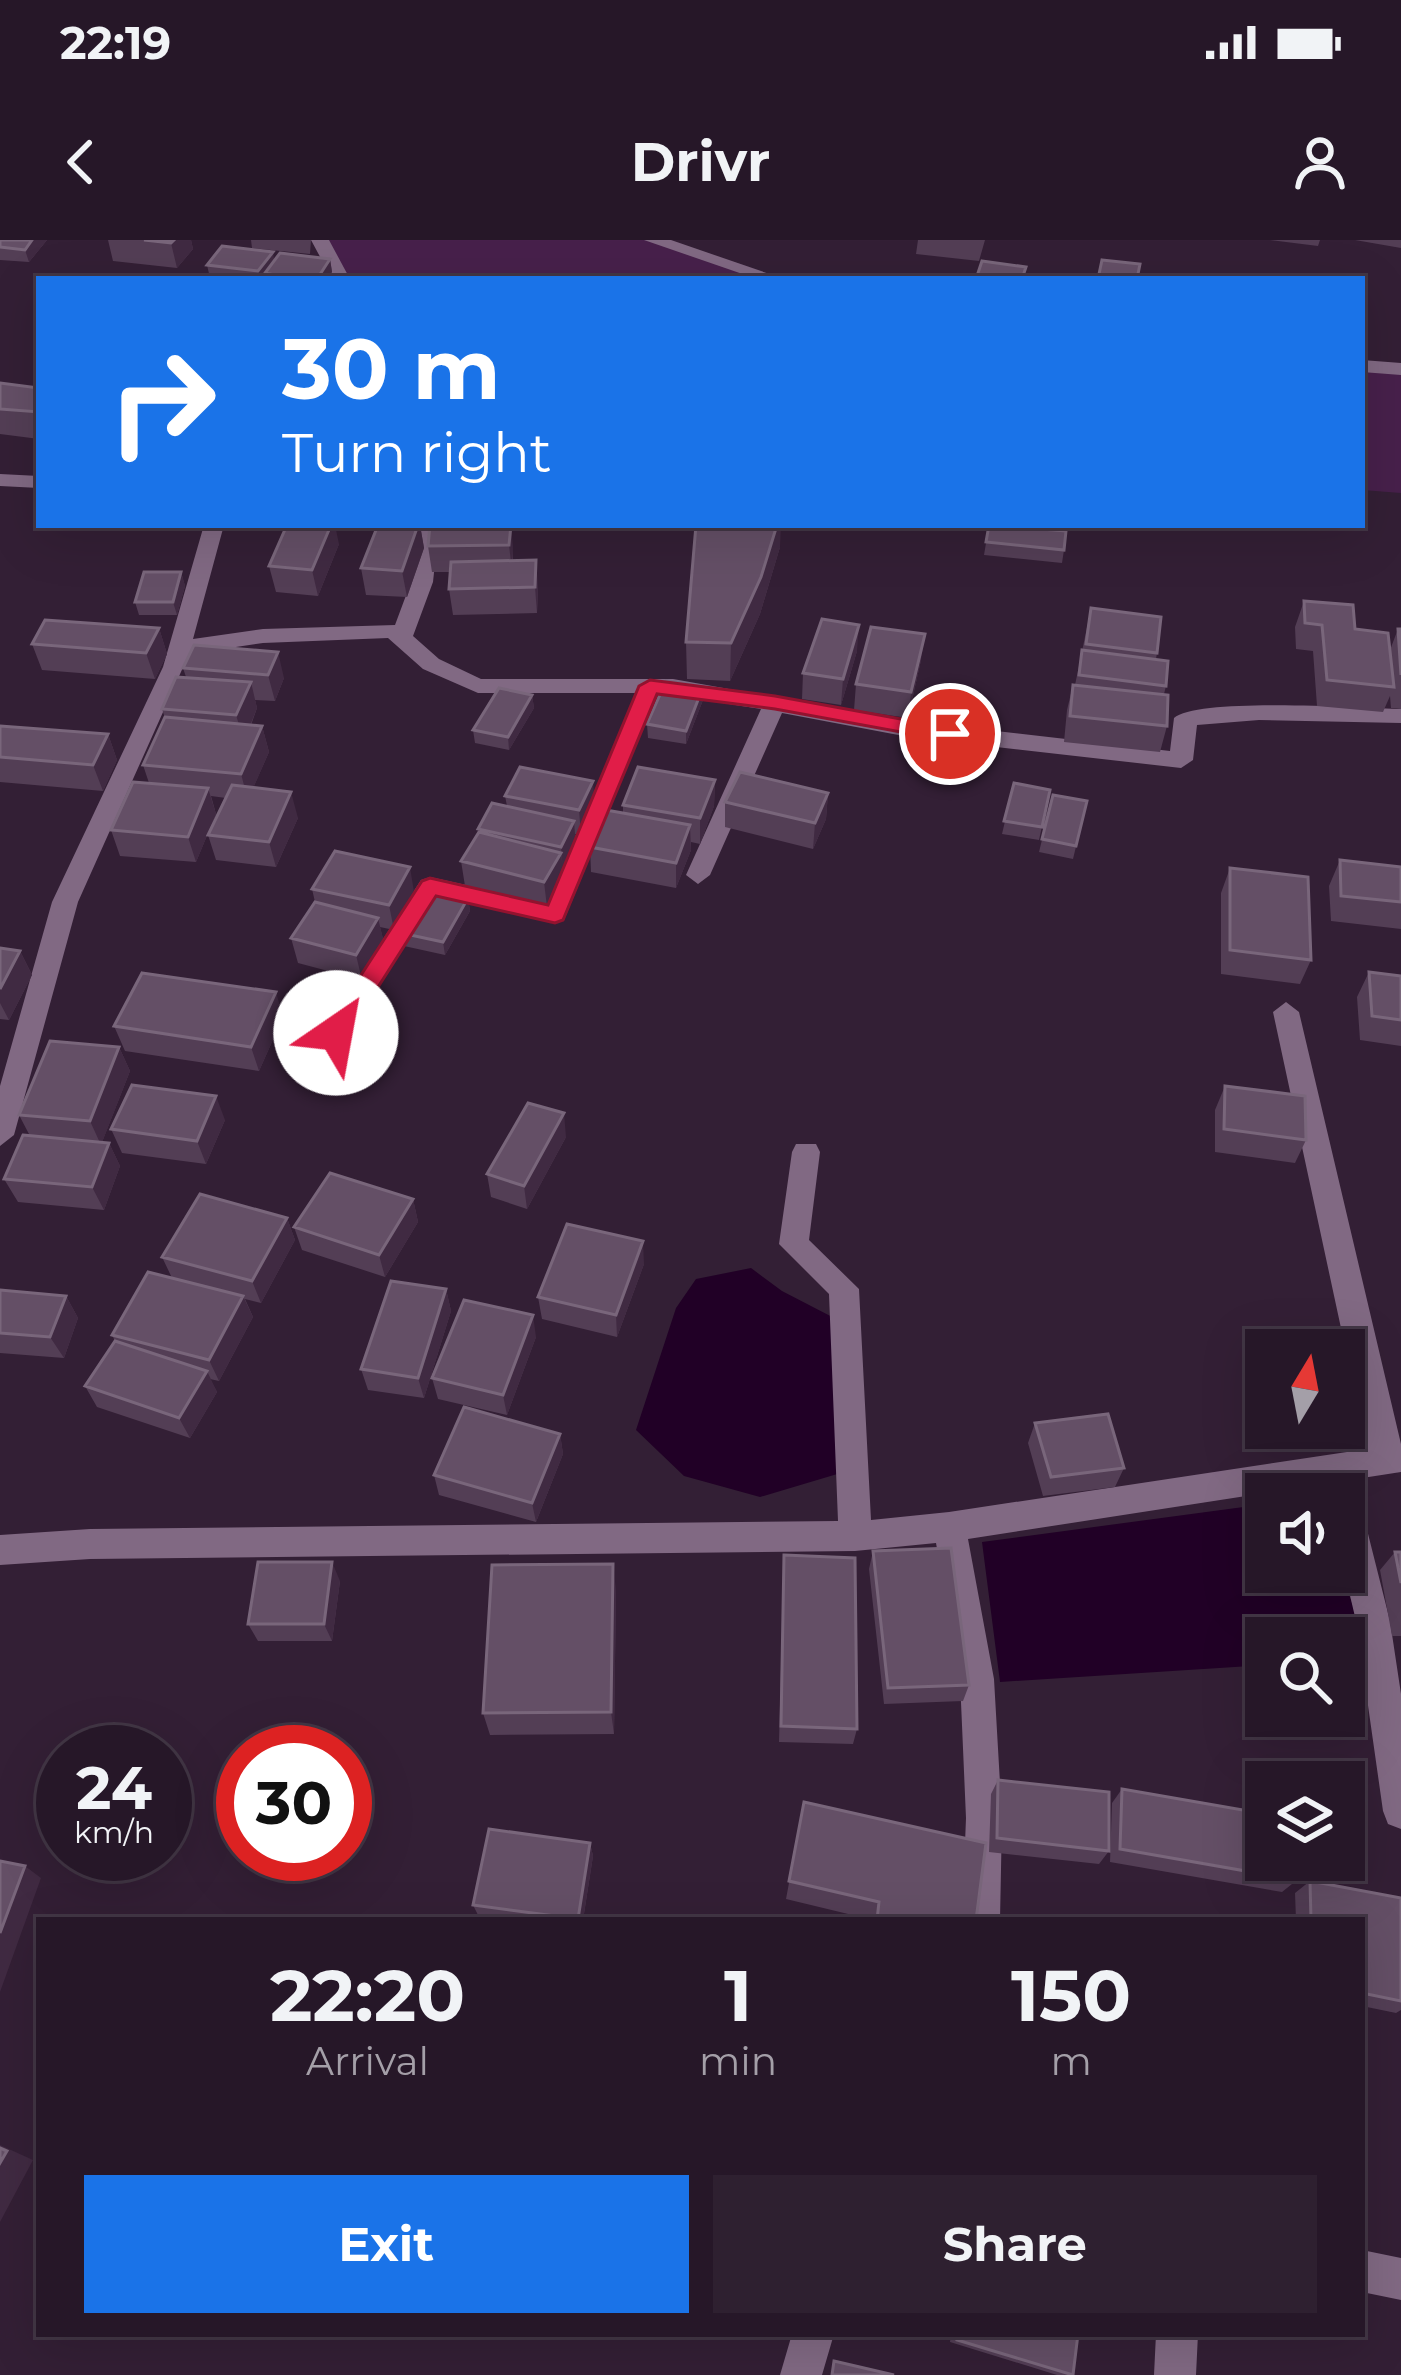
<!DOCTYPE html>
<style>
:root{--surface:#261728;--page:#2e2030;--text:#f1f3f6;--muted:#a49fa8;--line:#423645;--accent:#1a73e8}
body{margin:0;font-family:Montserrat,sans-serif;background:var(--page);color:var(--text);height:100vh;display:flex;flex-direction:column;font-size:45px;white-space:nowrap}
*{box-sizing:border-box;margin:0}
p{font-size:39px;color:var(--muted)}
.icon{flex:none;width:66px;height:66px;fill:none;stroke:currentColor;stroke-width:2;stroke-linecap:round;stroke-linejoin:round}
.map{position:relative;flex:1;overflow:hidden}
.drawer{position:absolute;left:36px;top:1677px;width:1329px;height:420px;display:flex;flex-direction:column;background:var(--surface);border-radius:0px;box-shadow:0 12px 48px #0002,0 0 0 3px var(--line)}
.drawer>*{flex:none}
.banner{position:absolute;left:36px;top:36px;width:1329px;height:252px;border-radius:0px;box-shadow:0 12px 48px #0002,0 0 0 3px var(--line);background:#1a73e8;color:#fff;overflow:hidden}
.needle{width:78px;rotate:10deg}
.controls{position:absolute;left:1245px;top:1089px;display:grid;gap:24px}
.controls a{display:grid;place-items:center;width:120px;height:120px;border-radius:0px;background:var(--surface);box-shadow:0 12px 48px #0002,0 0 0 3px var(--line);font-size:60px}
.speed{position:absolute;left:36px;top:1485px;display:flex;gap:24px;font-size:60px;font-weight:700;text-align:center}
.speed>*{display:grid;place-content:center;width:156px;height:156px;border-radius:50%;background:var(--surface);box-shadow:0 12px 48px #0002,0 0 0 3px var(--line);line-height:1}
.speed small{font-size:30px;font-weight:400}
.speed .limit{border:18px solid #d22;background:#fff;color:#111}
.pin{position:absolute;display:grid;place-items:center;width:102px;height:102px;color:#fff;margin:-51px;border:6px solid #fff;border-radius:50%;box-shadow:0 3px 12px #0007}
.me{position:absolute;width:132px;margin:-66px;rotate:33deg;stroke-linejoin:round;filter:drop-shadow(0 0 9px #0008)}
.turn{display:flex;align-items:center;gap:42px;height:252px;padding:0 48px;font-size:54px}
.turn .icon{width:156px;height:156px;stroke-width:2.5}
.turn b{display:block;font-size:84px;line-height:102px}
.eta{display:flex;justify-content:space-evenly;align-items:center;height:204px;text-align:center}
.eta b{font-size:72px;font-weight:700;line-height:84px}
.button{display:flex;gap:24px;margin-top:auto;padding:24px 48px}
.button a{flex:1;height:138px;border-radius:0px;background:var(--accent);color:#fff;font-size:48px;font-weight:700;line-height:138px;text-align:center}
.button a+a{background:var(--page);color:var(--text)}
.status{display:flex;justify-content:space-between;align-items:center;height:84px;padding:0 60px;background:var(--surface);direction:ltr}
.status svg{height:33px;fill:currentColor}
header{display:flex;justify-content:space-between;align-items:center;height:156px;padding:0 48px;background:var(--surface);font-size:54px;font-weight:700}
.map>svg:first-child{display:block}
</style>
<div class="status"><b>22:19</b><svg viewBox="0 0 49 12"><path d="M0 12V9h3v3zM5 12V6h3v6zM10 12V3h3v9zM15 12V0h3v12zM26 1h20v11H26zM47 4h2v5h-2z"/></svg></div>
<header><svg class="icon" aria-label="back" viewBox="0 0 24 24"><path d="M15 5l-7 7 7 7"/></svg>Drivr<svg class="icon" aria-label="person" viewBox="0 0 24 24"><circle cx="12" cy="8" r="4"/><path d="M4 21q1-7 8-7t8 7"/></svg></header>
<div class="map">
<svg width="1401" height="2135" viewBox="0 0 1401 2135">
<rect width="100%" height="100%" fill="#331f35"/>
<!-- green -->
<path fill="#47204b" d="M320 0H653L775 39H341Z
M1362 126 1401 129V253L1362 250Z"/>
<!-- water -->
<path fill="#210026" d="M751 1028 782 1051 840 1081 844 1232 760 1257 684 1236 636 1190 676 1068 696 1039Z
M1266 1264V1332H1341L1372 1419 1344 1421V1398H1266V1425L1000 1442 982 1302Z"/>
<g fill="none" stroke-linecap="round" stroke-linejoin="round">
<!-- minor -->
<path fill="#816983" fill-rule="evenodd" d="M311 0H329L350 39H332Z
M644 0H671L784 39H757Z
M1362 120 1401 123V135L1362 132Z
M0 234 39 236V248L0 246Z
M204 285H224L193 399 263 389 395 385 411 342 419 285H439L433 342 413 396 439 419 481 439H673L909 481 1170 511 1174 478C1197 457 1362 468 1401 469V483L1259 480 1197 485 1193 520 1181 528 909 497 782 473 710 635 698 644 686 635 761 469 658 453 564 680 555 683 436 656 345 800 336 803 323 793 421 640 430 637 547 663 636 453H478L423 429 388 398 263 403 189 414 78 662 14 895 0 906V846L52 662 163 427Z
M1286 762 1299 772 1401 1204V1232L968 1299 994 1439 1002 1578 1000 1680H962L966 1578 960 1439 936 1303 855 1311 90 1319 0 1325V1295L90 1289 838 1281 829 1054 779 1004 792 912 796 904H816L820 912 809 1000 859 1049 871 1280 949 1272 1367 1209 1273 772Z
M1344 1247 1355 1252 1360 1262 1390 1381 1401 1454V1589L1388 1584 1383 1571 1356 1381 1344 1330V1254H1332Z
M1362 2010 1401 2018V2060L1362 2052Z
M792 2094H834L822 2135H780Z
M1156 2094H1198L1196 2135H1154Z"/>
</g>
<!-- wall -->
<path fill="#533e55" d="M0 0H47L29 22 0 20Z
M108 0H191L193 9 177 28 113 21Z
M251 0H311L310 14 252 8Z
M918 0H985L979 21 916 14Z
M1270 0H1320L1318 6Z
M1355 0H1401V8Z
M330 19 332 32 327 39H219L210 38 207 25Z
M0 143 39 148V199L0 194Z
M378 285H420L424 308 407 357 366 355 361 328Z
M511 285 513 320 538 346 537 373 453 375 449 349 451 332H432L428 306Z
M989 285H1062L1064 310 1062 323 984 315Z
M339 304 318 356 276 352 269 326Z
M780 307 760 374 730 441 687 439 686 402Z
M181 332 185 346 177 375H139L135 362Z
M1304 361 1390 410 1398 389H1401V469L1391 468 1390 456 1383 472 1317 466 1313 411 1296 409 1295 387Z
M1091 368 1157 413 1156 419 1166 446 1164 454 1167 486 1160 512 1064 502 1067 470 1073 445H1075Z
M159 388 167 414 155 439 42 430 32 404Z
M194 405 284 438 275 461 255 460 257 468 251 485 262 486 269 512 253 548 298 578 276 627 216 620 208 595 226 558 211 556 216 574 196 622 120 616 111 590 149 543 143 525 165 478 162 469 186 437 183 428Z
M857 411 841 465 802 459 803 433Z
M921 420 908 478 854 470 856 444Z
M703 447V460L686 504 648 498 647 484Z
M532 455 534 468 509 510 475 503 473 490Z
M0 486 108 494 117 520 103 551 0 542Z
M715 540 714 566 700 604 691 602V610L676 648 591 632 590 607 623 573V565Z
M1014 543 1050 550 1039 600 1002 594Z
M828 553 826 579 813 609 725 587V562Z
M1053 555 1087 561 1073 619 1039 612Z
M505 556 595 566 581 595 575 594 576 607 563 633 564 638 547 667 465 646 461 621 478 593V589L507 566Z
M1340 620 1401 627V689L1331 681 1329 646Z
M1230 628 1311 720 1300 744 1221 734V653Z
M312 649 414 652 394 690 380 687 384 703 362 740 298 723 291 698 315 662Z
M468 658 470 671 445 715 404 706 401 693Z
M0 708 20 711 32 735 9 780 0 779Z
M1369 732 1401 736V806L1360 800 1357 757Z
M283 777 259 831 125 811 114 786Z
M119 807 130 831 102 902 109 903 120 926 104 970 18 962 4 939 30 896 19 875Z
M1225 846 1306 900 1295 923 1215 912V870Z
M225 880 206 924 122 913 111 889Z
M566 897 527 969 491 957 487 934Z
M413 959 418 982 385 1037 302 1010 294 987Z
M287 978 295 1000 261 1063 245 1059 253 1077 219 1141 210 1139 217 1152 190 1198 97 1167 85 1146 115 1101 112 1095 172 1038 162 1017Z
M644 1024 617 1097 542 1079 538 1057Z
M446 1049 451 1071 424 1158 368 1150 361 1129Z
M0 1050 66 1056 78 1078 64 1118 0 1113Z
M536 1097 507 1175 438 1159 432 1138Z
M1035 1183 1124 1228 1115 1247 1043 1256 1028 1203Z
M560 1194 563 1214 536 1282 439 1255 434 1235Z
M873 1311 969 1445 963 1461 884 1464 869 1329Z
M1395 1312H1401V1396H1392L1380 1330Z
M784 1315 857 1489 853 1504 779 1502Z
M340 1341 332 1401H258L248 1384Z
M616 1350 614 1494 490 1495 483 1473Z
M998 1540 1109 1611 1099 1624 989 1612 991 1554Z
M1122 1549 1297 1640 1282 1652 1110 1622 1112 1563Z
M804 1562 976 1680H873L786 1659Z
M590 1603 593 1616 583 1680H503L479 1677 473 1665Z
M1310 1641 1401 1658V1770L1396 1773 1362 1766V1680H1296L1295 1653Z
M951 2094H1078L1073 2135H1057L950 2102Z"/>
<!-- shaded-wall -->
<path fill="#402a42" d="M32 0H47L29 22 25 10Z
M174 0H191L193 9 177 28 171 3Z
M273 12 275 25 265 33V39H260L258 31Z
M330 19 332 32 327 39H317Z
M331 285H335L339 304 318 356 312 330Z
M418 285H420L424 308 407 357 402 331Z
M511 285 513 307 512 331 509 305Z
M777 285H781L780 307 760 374 730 441 731 403Z
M536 320 538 346 537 373 535 347Z
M181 332 185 346 177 375 173 362Z
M859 385 857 411 841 465 843 439Z
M159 388 167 414 155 439 146 413Z
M925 394 921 420 908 478 911 452Z
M278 412 284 438 275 461 268 435Z
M251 442 257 468 244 501 236 475Z
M703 447V460L686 504V491Z
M532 455 534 468 509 510 508 497Z
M262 486 269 512 248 560 241 534Z
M108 494 117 520 103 551 93 525Z
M715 540 714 566 700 604V578Z
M593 541 595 566 581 595 579 570Z
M208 548 216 574 196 622 188 597Z
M291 552 298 578 276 627 269 602Z
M828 553 826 579 813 609 815 583Z
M574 581 576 607 563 633 561 607Z
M690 585 691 610 676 648V623Z
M561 613 564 638 547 667 544 642Z
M410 627 414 652 394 690 389 665Z
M468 658 470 671 445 715 443 702Z
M378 678 384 703 362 740 356 715Z
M20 711 32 735 9 780 0 763V749Z
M276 752 283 777 259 831 251 807Z
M119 807 130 831 101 905 90 881Z
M216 856 225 880 206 924 197 901Z
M564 873 566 897 527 969 524 946Z
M109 903 120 926 104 970 92 947Z
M413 959 418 982 385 1037 379 1015Z
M287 978 295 1000 261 1063 252 1041Z
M643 1001 644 1024 617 1097 616 1075Z
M446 1049 451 1071 424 1158 418 1138Z
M66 1056 78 1078 64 1118 50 1097Z
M243 1056 253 1077 219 1141 209 1120Z
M533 1075 536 1097 507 1175 503 1155Z
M207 1131 217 1152 190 1198 179 1178Z
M560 1194 563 1214 536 1282 532 1263Z
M332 1322 340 1341 332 1401 324 1384Z
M613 1324 616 1350 614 1494 611 1472Z
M590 1603 593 1616 583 1680H578Z
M25 1626 41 1638 0 1752V1693Z
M0 1905 33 1920 0 1982Z"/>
<!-- building -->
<path fill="#644f66" stroke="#79667b" stroke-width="3" d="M0 0H32L25 10 0 7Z
M144 0H174L171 3Z
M222 6 273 12 258 31 207 25Z
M280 13 330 19 317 39H262L265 35 289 38 265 33Z
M1102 20 1140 24 1137 39H1098Z
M982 21 1026 27 1022 39H976Z
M0 143 39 148V172L0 169Z
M287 285H331L312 330 269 326Z
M378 285H418L402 331 361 328Z
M430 285H511L509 305 428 306Z
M696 285H777L761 337 731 403 686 402Z
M989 285 1066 291 1064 310 986 302Z
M536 320 535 347 449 349 451 322Z
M144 332H181L173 362H135Z
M1304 361 1353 365 1355 389 1388 393 1394 447 1327 440 1322 385 1305 383Z
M1091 368 1161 377 1157 413 1086 404Z
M822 379 859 385 843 439 803 433Z
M45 380 159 388 146 413 32 404Z
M871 387 925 394 911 452 856 444Z
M1398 389H1401V435Z
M194 405 278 412 268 435 183 428Z
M1082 410 1168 421 1166 446 1079 435Z
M176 437 251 442 236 475 162 469Z
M666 441 703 447 686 491 647 484Z
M1073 445 1168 455 1167 486 1070 476Z
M499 448 532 455 508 497 473 490Z
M165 477 262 486 241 534 143 525Z
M0 486 108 494 93 525 0 517Z
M520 527 593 541 579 570 505 556Z
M638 527 715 540 700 578 623 565Z
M740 532 828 553 815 583 725 562Z
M133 542 208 548 188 597 111 590Z
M1014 543 1050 550 1042 587 1004 581Z
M232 545 291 552 269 602 208 595Z
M1053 555 1087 561 1076 606 1042 599Z
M492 563 574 581 561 607 478 589Z
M606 570 690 585 676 623 590 607Z
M479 592 561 613 544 642 461 621Z
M335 611 410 627 389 665 312 649Z
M1340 620 1401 627V662L1341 656Z
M1230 628 1308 637 1311 720 1230 710Z
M427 648 468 658 443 702 401 693Z
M315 662 378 678 356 715 291 698Z
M0 708 20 711 0 749Z
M1369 732 1401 736V780L1372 776Z
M142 733 276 752 251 807 114 786Z
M50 801 119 807 90 881 19 875Z
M132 845 216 856 197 901 111 889Z
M1225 846 1305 856 1306 900 1224 889Z
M528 863 564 873 524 946 487 934Z
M23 895 109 903 92 947 4 939Z
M330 933 413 959 379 1015 294 987Z
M200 954 287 978 252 1041 162 1017Z
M567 984 643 1001 616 1075 538 1057Z
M148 1032 243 1056 209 1120 112 1095Z
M391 1041 446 1049 418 1138 361 1129Z
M0 1050 66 1056 50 1097 0 1093Z
M464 1060 533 1075 503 1155 432 1138Z
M115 1101 207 1131 179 1178 85 1146Z
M464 1167 560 1194 532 1263 434 1235Z
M1108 1174 1124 1228 1051 1237 1035 1183Z
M951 1308 969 1445 888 1448 873 1311Z
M1395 1312H1401V1343Z
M784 1315 855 1318 857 1489 781 1486Z
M258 1322H332L324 1384H248Z
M613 1324 611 1472 483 1473 492 1325Z
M998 1540 1109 1552V1611L997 1598Z
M1122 1549 1266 1574V1620H1296L1297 1640 1120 1609Z
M804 1562 986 1603 976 1680H877L879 1662 789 1641Z
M489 1589 590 1603 578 1679 473 1665Z
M0 1621 25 1626 0 1693Z
M1310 1641 1401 1658V1761L1362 1753V1680H1311Z
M0 1908 7 1911 0 1923Z
M958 2094H1078L1073 2135 957 2100Z
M834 2121 894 2135H832Z"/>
<!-- route -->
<path fill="#e11d48" stroke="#92132f" stroke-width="3" d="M650 440 775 456 950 488 960 494 950 501 775 469 657 454 563 680 555 683 436 656 345 799H328V786L422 641 430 638 548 665 639 446Z"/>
</svg>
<div class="controls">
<a><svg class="needle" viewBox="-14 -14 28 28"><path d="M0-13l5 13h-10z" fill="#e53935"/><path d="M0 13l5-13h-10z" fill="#a49fa8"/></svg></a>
<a><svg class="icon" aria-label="sound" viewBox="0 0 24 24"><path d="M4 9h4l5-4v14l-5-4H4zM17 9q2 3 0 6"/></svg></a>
<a><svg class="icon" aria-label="search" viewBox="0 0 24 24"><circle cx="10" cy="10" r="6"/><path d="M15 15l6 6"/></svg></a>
<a><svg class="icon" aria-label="layers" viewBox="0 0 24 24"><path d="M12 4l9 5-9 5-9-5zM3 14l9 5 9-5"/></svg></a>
</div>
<div class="speed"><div>24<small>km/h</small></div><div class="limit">30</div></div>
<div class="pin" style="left:950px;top:494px;background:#d93025"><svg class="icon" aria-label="arrive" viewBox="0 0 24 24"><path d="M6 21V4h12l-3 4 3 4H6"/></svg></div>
<svg class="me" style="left:336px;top:793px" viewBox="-20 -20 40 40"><circle r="19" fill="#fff"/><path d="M0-13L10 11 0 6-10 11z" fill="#e11d48"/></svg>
<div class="banner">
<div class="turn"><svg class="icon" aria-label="right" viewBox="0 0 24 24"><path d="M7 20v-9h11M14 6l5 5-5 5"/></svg><div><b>30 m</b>Turn right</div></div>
</div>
<section class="drawer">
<div class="eta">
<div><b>22:20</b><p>Arrival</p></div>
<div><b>1</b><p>min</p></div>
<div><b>150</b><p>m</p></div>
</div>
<div class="button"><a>Exit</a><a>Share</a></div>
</section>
</div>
